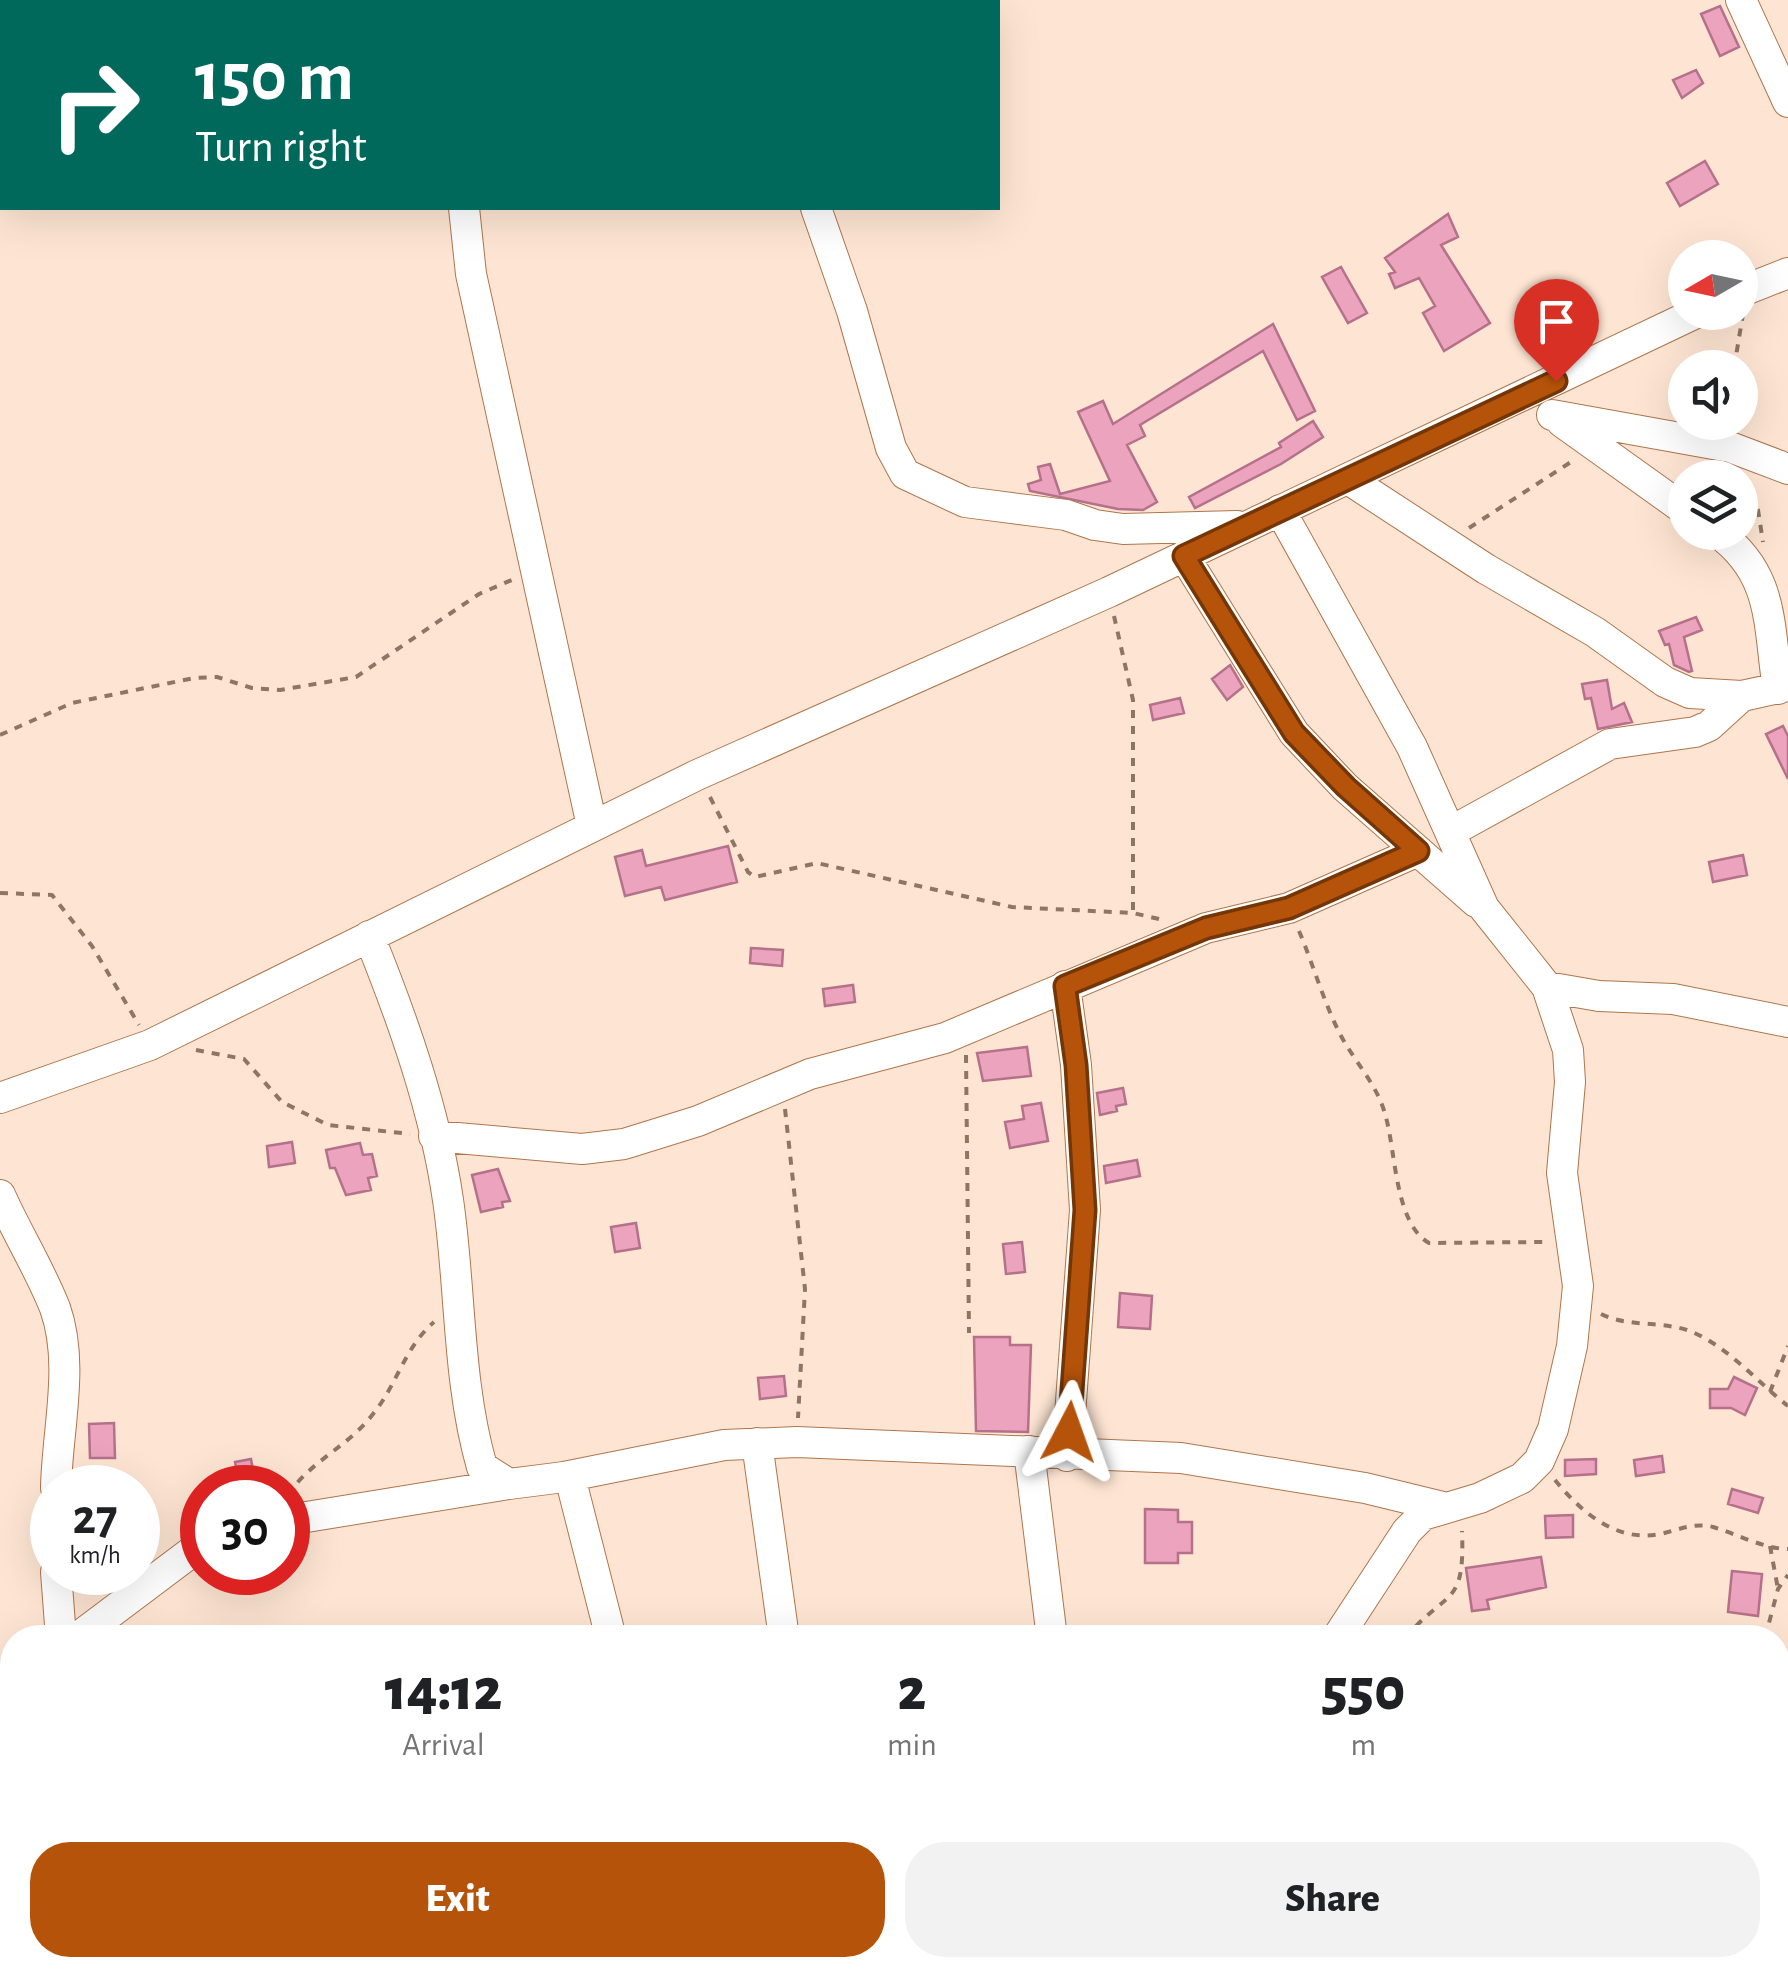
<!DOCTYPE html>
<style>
:root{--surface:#fff;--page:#f2f2f2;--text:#202124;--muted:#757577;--accent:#b45309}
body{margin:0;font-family:"Alegreya Sans",sans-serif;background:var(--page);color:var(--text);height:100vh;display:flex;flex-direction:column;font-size:38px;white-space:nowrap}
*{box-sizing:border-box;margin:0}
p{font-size:32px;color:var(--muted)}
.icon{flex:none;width:55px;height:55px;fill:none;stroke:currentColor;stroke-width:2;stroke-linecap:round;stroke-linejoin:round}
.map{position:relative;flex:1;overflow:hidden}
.details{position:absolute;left:0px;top:1625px;width:1790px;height:352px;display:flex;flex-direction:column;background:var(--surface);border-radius:40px 40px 0 0;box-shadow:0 10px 40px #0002}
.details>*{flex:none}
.top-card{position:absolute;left:0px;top:0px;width:1000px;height:210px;box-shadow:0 10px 40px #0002;background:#00695c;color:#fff;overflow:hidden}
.needle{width:65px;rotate:261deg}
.fabs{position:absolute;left:1668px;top:240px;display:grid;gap:20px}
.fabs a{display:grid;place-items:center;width:90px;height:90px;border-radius:50%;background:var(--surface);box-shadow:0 10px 40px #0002;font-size:50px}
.speed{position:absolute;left:30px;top:1465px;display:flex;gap:20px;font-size:50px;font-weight:700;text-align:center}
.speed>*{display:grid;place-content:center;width:130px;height:130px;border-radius:50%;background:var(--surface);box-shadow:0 10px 40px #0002;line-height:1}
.speed small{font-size:25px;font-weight:400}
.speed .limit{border:15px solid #d22;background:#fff;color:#111}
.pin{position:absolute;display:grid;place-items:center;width:85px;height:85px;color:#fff;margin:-102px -42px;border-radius:50% 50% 50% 0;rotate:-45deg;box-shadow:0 0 10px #0007}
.pin .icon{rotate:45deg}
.me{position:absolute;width:110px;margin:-55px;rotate:4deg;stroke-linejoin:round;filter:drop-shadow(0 0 8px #0008)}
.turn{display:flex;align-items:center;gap:35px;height:210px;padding:0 30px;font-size:45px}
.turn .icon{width:130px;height:130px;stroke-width:2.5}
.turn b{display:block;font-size:70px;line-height:85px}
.eta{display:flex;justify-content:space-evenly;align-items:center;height:170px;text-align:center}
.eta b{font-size:60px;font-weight:800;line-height:70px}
.cta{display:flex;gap:20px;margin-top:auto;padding:20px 30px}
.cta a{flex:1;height:115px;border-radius:40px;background:var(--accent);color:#fff;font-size:40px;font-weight:800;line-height:115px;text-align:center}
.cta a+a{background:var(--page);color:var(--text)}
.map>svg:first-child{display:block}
</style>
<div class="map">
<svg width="1788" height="1976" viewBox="0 0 1788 1976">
<rect width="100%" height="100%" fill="#fee5d3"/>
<!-- building -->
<path fill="#eca3bd" stroke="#b57189" stroke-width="2.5" d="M1720 6 1739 47 1720 56 1701 14Z
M1696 70 1703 83 1682 98 1673 80Z
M1705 161 1718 184 1680 206 1667 183Z
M1448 214 1458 237 1441 245 1490 323 1444 351 1423 313 1435 306 1419 278 1395 288 1389 274 1395 272 1385 258Z
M1341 267 1367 313 1348 323 1322 277Z
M1273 324 1315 411 1297 420 1263 351 1140 425 1145 436 1127 445 1157 502 1143 510 1118 509 1030 491 1028 484 1041 480 1038 467 1050 464 1060 494 1110 481 1078 412 1103 401 1113 424Z
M1313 421 1323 437 1281 464 1195 508 1189 497 1281 447 1279 443Z
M1696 617 1702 630 1684 637 1692 671 1689 672 1674 665 1669 644 1665 645 1659 631Z
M1230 665 1243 687 1227 700 1212 679Z
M1607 680 1612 709 1624 703 1632 722 1598 729 1591 698 1585 699 1582 684Z
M1180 698 1184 713 1153 720 1150 705Z
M1783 726 1788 736V779L1766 734Z
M728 846 737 882 665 900 661 887 625 896 615 857 642 850 646 866Z
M1743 855 1747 875 1713 882 1709 862Z
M751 948 783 950 782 966 750 963Z
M853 985 855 1002 825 1006 823 989Z
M1027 1047 1031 1076 983 1081 977 1053Z
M1123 1088 1126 1104 1116 1106 1117 1111 1100 1115 1097 1093Z
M1041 1103 1048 1141 1010 1148 1005 1122 1024 1119 1022 1106Z
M292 1142 295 1163 269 1167 267 1146Z
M360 1143 363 1155 372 1154 377 1176 368 1178 371 1190 346 1195 335 1168H330L326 1150Z
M1137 1160 1140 1176 1106 1183 1104 1166Z
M498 1169 510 1201 502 1202 503 1207 481 1212 472 1175Z
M636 1223 640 1248 615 1252 611 1227Z
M1022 1242 1025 1272 1006 1274 1003 1244Z
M1120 1293 1152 1296 1150 1329 1118 1327Z
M974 1337H1010V1345H1031L1028 1432 976 1431Z
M784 1376 786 1396 760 1399 758 1378Z
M1734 1377 1757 1388 1745 1415 1731 1408H1710V1389H1728Z
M114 1423 115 1458H90L89 1424Z
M1662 1456 1664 1472 1636 1476 1634 1460Z
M251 1459 256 1488H240L235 1462Z
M1596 1459V1474L1565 1476V1460Z
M1732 1489 1763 1498 1758 1513 1728 1504Z
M1145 1509 1178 1510V1522H1192V1553H1178V1563H1145Z
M1573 1515V1537L1546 1538 1545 1516Z
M1541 1557 1546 1587 1487 1600 1489 1609 1472 1611 1466 1568Z
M1732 1571 1762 1574 1758 1616 1728 1612Z"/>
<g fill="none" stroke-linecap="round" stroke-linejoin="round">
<defs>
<path id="minor" d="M359 0V2
M723 0 724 2
M1741 0 1788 102
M464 208 471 274 592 826
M816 208 852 311 891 448 905 474 965 502 1066 515 1095 525 1123 529 1237 526
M1740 292 1788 273
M1552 415 1730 447 1788 469
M1562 422 1685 510
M1348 479 1486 569 1595 632 1665 682 1690 693 1742 696 1788 686
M1280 510 1412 747 1484 908 1547 987 1568 1050 1570 1082 1562 1173 1578 1286 1572 1346 1553 1429 1539 1461 1522 1478 1480 1498 1423 1515 1407 1531 1337 1638
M1717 532C1775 574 1768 625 1778 689
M1184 556 1294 733 1345 787 1476 902
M1450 832 1610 744 1695 732 1709 726 1742 696
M369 936C403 1020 435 1110 448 1200 461 1288 457 1380 482 1467L509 1484 564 1477 572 1485 611 1638
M1065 986 1076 1065 1085 1210 1067 1456
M1547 987 1599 996 1673 999 1788 1022
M0 1098 150 1045 697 775 1109 592 1698 312
M434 1136 582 1149 624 1144 698 1121 810 1074 945 1038 1206 928 1289 908 1418 851
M0 1195C17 1233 40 1270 55 1308 75 1364 57 1430 56 1488
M757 1443 784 1638
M1029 1451 1052 1638
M564 1477 724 1445 797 1442 1181 1458 1365 1488 1443 1507
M288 1520 509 1484
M56 1572 61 1638
M77 1638 202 1544
M0 1742 12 1724
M661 1965V1976
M1114 1965 1192 1976
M1255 1976 1260 1965"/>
</defs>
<!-- minor casing -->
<use href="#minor" stroke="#af764c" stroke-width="32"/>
<!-- path -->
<path stroke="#8d7664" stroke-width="4" stroke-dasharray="8 8" stroke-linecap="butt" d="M0 61 2 65
M1734 368 1743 314
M1747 479 1758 510 1763 542
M1469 528 1574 460
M1114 616 1133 700V913
M0 735 72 703 194 678 217 677 252 688 280 690 356 677 479 594 514 579
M710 797 748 872 755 877 817 863 1012 907 1133 913 1159 919
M0 893 52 895 92 946 139 1025
M1299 931C1313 964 1323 1000 1339 1032 1353 1060 1377 1084 1385 1114 1396 1149 1394 1223 1429 1243L1545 1242
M196 1050 244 1059 282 1102 328 1125 410 1134
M966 1055 969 1333
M785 1109 805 1289 798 1418
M1601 1314C1627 1327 1659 1321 1687 1330 1726 1344 1756 1381 1788 1406
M1770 1392 1788 1346
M1555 1480C1580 1511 1616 1543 1660 1534 1679 1530 1694 1522 1713 1527 1737 1534 1764 1549 1788 1549
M288 1495C310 1461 348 1447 373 1414 397 1385 404 1348 434 1322
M1770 1546 1778 1589
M1405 1638C1448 1588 1465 1608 1462 1531
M1765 1638 1778 1589 1788 1575
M1778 1788 1788 1787
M0 1820 9 1765"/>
<!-- minor -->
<use href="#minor" stroke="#fff" stroke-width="30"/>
</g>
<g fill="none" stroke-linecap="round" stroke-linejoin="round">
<defs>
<path id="route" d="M1069 1432 1085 1210 1076 1065 1065 986 1206 928 1289 908 1418 851 1346 787 1294 733 1184 556 1556 381"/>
</defs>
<!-- route casing -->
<use href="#route" stroke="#753606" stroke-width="25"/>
<!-- route -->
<use href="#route" stroke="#b45309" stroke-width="18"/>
</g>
</svg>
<div class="fabs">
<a><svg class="needle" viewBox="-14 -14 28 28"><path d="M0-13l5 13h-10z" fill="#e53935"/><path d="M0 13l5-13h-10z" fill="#757577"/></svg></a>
<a><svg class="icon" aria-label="sound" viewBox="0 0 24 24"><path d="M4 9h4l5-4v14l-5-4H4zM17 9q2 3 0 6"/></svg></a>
<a><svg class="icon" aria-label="layers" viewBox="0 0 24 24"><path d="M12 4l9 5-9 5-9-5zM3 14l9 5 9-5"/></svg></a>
</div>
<div class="speed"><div>27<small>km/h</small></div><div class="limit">30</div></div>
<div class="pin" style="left:1556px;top:381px;background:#d93025"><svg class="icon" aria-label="arrive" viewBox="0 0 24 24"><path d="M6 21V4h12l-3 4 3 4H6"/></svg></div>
<svg class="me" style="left:1069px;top:1432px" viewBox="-20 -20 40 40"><path d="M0-17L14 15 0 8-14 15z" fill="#b45309" stroke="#fff" stroke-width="4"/></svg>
<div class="top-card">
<div class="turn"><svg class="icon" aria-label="right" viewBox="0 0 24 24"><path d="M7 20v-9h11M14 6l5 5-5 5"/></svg><div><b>150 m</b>Turn right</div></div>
</div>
<section class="details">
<div class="eta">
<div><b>14:12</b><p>Arrival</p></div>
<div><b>2</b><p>min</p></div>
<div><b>550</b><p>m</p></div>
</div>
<div class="cta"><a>Exit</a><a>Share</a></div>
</section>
</div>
